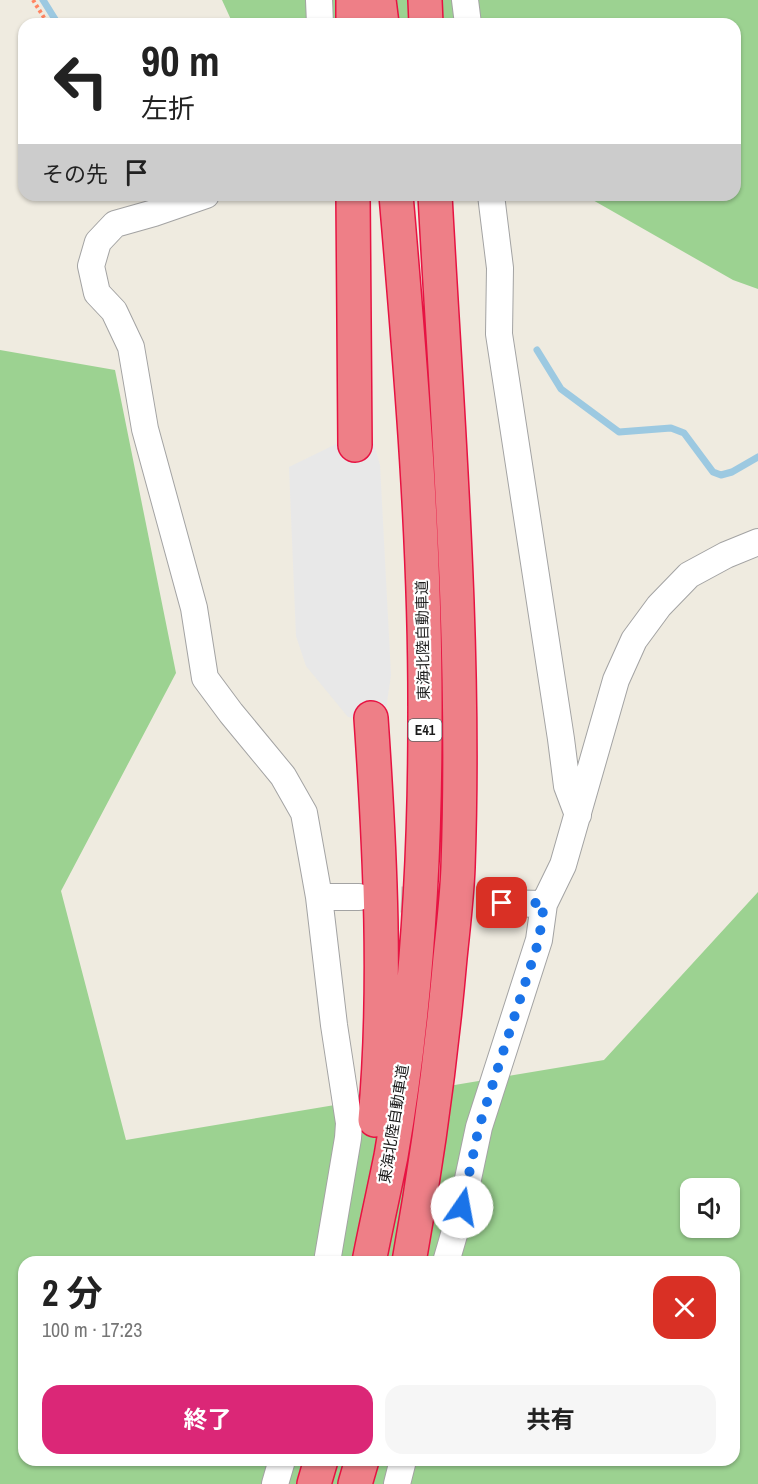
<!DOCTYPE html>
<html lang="ja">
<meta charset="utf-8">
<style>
:root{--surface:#fff;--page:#f6f6f6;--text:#222;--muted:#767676;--accent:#db2777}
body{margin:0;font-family:"Archivo Narrow","Noto Sans JP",sans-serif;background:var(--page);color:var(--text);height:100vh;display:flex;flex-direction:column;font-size:22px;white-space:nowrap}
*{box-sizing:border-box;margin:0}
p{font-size:20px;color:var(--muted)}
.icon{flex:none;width:33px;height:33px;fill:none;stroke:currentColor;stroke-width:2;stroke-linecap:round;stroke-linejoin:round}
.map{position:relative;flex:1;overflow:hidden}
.panel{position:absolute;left:18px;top:1256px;width:722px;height:210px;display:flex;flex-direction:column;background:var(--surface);border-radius:18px;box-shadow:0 2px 4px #0004}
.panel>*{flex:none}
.guide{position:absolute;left:18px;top:18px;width:723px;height:183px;border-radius:18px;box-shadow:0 2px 4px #0004;background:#fff;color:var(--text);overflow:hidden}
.controls{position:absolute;left:680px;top:1178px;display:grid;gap:12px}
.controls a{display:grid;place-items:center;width:60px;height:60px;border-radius:12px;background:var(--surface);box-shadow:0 2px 4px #0004;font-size:30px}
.pin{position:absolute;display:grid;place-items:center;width:51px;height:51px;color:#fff;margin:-26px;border-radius:12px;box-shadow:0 3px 9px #0006}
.me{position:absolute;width:66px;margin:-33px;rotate:12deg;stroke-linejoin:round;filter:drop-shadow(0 0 4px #0008)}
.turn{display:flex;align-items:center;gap:21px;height:126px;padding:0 24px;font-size:27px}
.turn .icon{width:78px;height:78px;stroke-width:2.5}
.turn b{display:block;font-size:42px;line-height:51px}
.then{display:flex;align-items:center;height:57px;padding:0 24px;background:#0003;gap:12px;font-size:22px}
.round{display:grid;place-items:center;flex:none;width:63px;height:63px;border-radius:18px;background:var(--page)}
.summary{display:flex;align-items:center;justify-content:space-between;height:102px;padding:0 24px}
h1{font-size:36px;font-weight:700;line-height:45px}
.button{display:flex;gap:12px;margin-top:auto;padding:12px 24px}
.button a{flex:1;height:69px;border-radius:18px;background:var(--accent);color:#fff;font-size:24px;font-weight:700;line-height:69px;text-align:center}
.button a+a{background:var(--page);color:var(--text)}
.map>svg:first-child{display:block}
</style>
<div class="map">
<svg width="758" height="1484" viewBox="0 0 758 1484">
<rect width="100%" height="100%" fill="#efebe0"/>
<!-- forest -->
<path fill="#9cd291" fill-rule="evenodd" d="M222 0H758V289L733 280 584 195H735V24H233Z
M0 350 115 370 176 673 61 891 126 1140 604 1060 758 892V1484H0ZM690 1188H729V1227H690ZM24 1262H734V1460H24Z"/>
<!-- parking -->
<path fill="#e8e8e8" d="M369 428 380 465 391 675 384 722 348 717 306 666 296 636 289 467Z"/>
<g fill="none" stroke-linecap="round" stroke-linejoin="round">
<!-- stream -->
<path stroke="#9cc9e1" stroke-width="7" d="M43 0 58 24
M163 195H165
M537 350 561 389 619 432 671 428 684 433 713 472 721 475 732 472 758 457"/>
<!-- minor-tunnel -->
<path stroke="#c5c2b9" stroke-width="26" stroke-dasharray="26 13" stroke-linecap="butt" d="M362 898 502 903"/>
<defs>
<path id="minor" d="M319 0 320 24
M465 0 468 24
M206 195 154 213 115 224 98 242 91 266 97 293 114 311 131 347 145 429 194 608 205 678 231 713 283 776 304 813 319 897H359
M491 195 500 268 499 334 561 739 567 786 578 815
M319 897 334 1025 349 1123 348 1138 327 1262
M502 903 544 904
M446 1262 462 1207 479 1127 539 940 544 904 563 865 616 680 634 640 659 606 689 575 726 555 758 542
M275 1484 282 1460
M397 1484 403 1460"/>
<path id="motorway" d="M379 0 382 24
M425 0 426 24
M353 24V0
M353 195 355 445
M371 718C380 849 387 989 375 1120
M369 1262C376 1226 384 1191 391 1156 416 1014 425 866 425 722 426 546 411 370 396 195
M409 1262C427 1161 441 1060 450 958 453 928 457 897 458 867 466 642 447 419 435 195
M314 1484 321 1460
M355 1484 362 1460"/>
</defs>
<!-- minor casing -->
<use href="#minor" stroke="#a3a3a3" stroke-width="28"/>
<!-- motorway casing -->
<use href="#motorway" stroke="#e71342" stroke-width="36"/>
<!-- path -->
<path stroke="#ff8461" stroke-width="4" stroke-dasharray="3 3" stroke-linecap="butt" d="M33 0 48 24"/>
<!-- minor -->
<use href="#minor" stroke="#fff" stroke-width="26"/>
<!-- motorway -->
<use href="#motorway" stroke="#ee7f87" stroke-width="33"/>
</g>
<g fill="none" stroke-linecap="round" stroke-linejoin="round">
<!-- route -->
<path stroke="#1a73e8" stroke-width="10" stroke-dasharray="0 18" d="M462 1207 479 1127 539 940 544 903H502"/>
</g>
<g text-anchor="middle" stroke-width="4.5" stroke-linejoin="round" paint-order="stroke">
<!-- shield labels -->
<rect fill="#fff" stroke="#606060" stroke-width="1.5" x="408.5" y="719" width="33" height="22" rx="4.5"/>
<g font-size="14" font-weight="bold" fill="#1c1c1c">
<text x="425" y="735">E41</text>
</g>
<!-- street labels -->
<g font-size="15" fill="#1c1c1c" stroke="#fff">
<text transform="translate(423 640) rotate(-91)" y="5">東海北陸自動車道</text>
<text transform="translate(394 1124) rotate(-81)" y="5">東海北陸自動車道</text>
</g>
</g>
</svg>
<div class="controls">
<a><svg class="icon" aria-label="sound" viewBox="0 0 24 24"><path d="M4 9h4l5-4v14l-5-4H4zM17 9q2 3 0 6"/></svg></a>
</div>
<div class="pin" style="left:502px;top:903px;background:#d93025"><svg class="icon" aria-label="arrive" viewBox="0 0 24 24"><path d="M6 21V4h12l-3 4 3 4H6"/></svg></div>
<svg class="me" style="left:462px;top:1207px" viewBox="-20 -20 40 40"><circle r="19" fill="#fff"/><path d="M0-13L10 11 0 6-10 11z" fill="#1a73e8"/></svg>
<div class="guide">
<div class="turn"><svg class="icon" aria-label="left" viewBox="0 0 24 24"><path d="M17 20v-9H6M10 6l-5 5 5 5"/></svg><div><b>90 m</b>左折</div></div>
<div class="then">その先<svg class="icon" aria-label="arrive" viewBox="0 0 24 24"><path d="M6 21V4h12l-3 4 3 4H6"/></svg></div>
</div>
<section class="panel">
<div class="summary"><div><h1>2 分</h1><p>100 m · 17:23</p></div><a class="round" style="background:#d93025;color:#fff"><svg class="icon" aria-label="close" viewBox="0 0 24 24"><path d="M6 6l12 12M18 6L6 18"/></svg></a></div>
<div class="button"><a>終了</a><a>共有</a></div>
</section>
</div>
